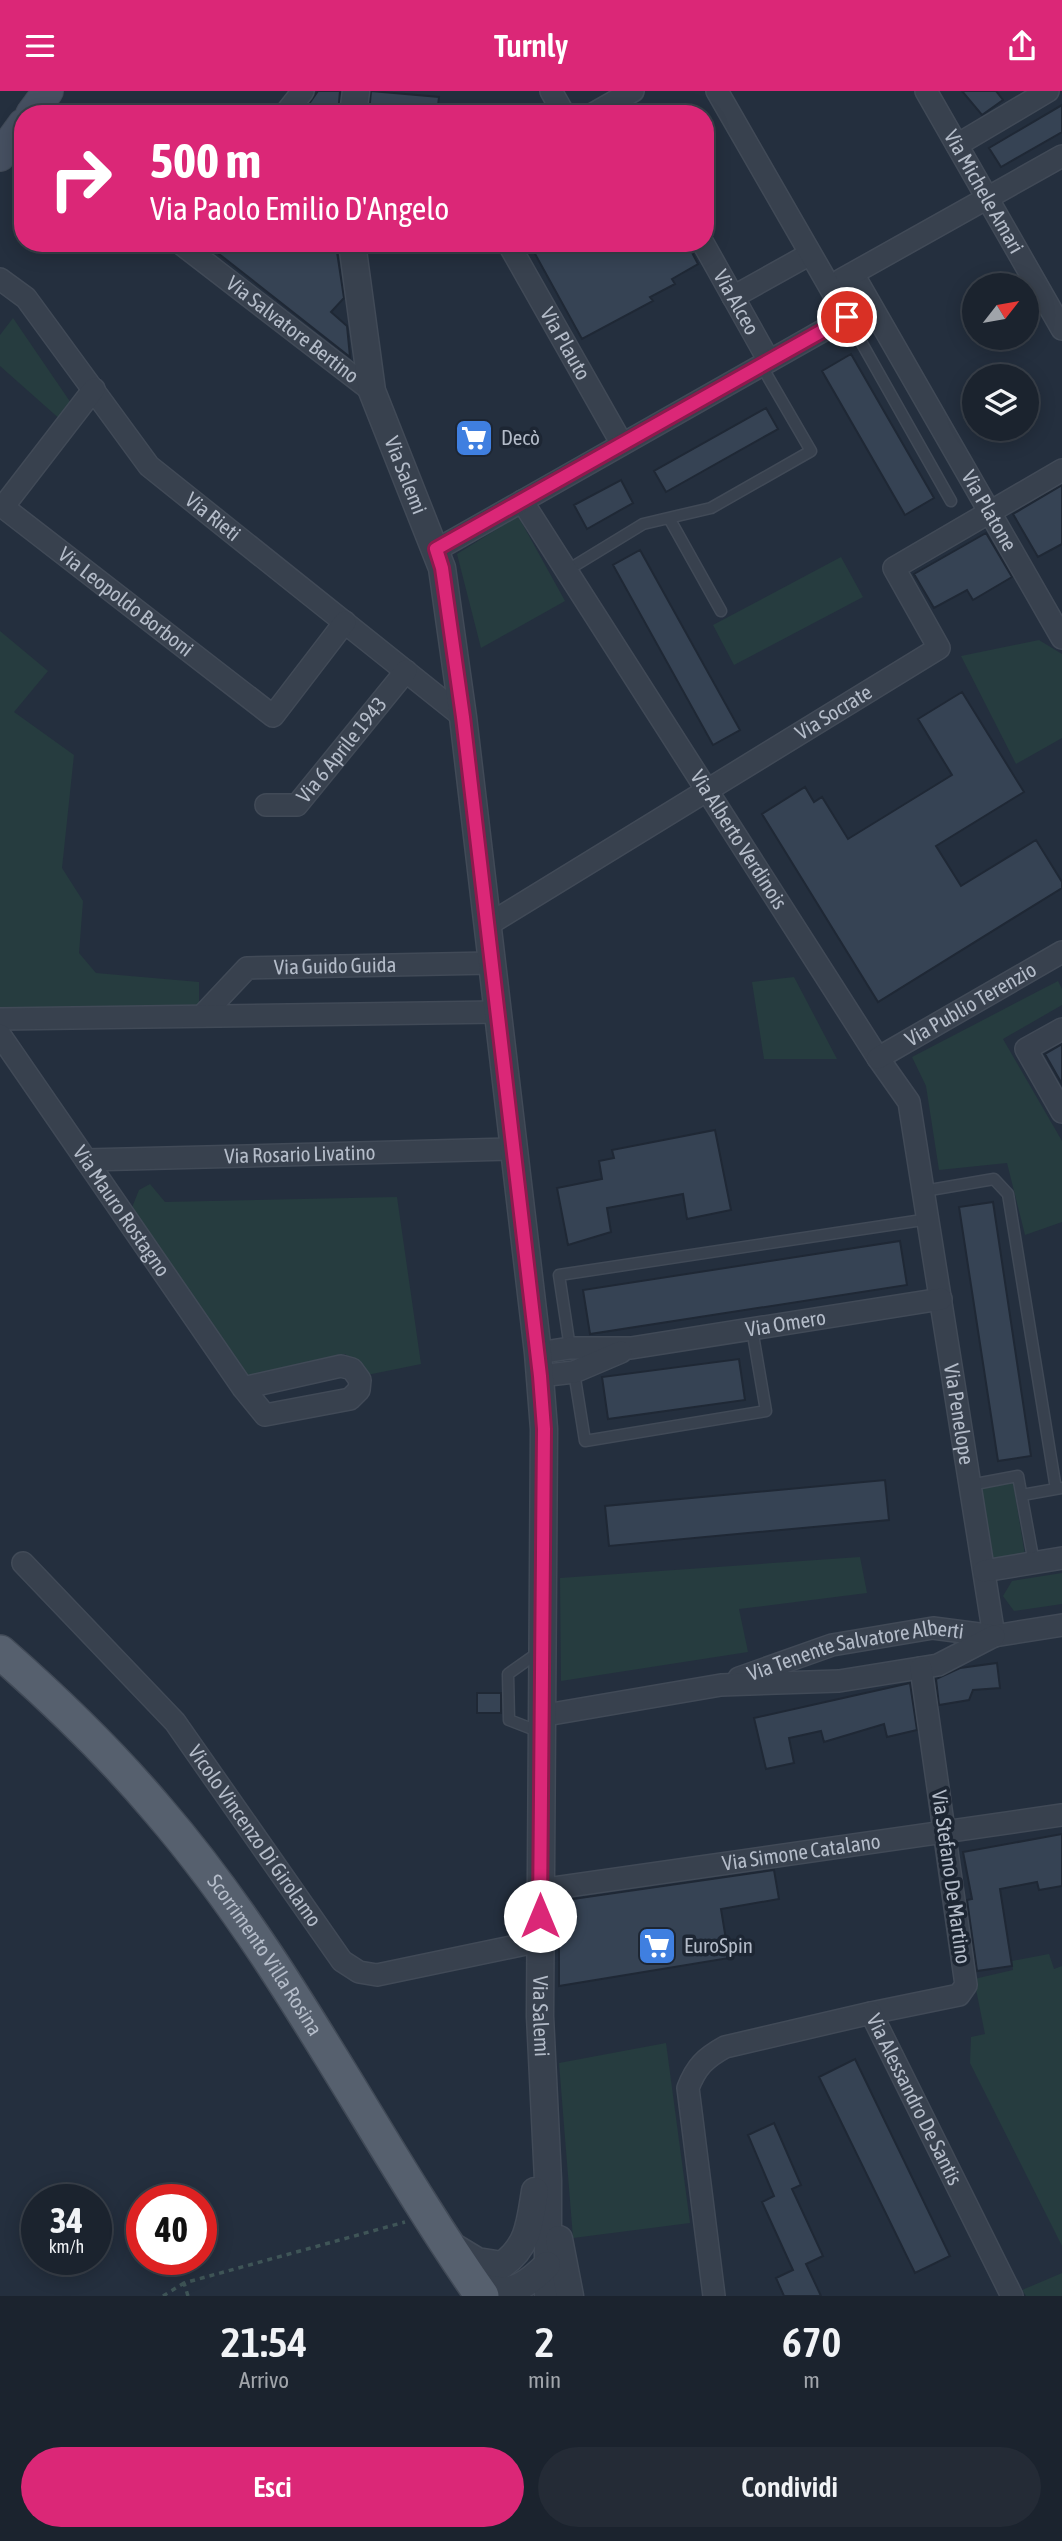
<!DOCTYPE html>
<html lang="it">
<meta charset="utf-8">
<style>
:root{--surface:#1b232e;--page:#242b36;--text:#f1f3f6;--muted:#a0a4aa;--line:#39404a;--accent:#db2777}
body{margin:0;font-family:"Asap Condensed",sans-serif;background:var(--page);color:var(--text);height:100vh;display:flex;flex-direction:column;font-size:26px;white-space:nowrap}
*{box-sizing:border-box;margin:0}
p{font-size:23px;color:var(--muted)}
.icon{flex:none;width:38px;height:38px;fill:none;stroke:currentColor;stroke-width:2;stroke-linecap:round;stroke-linejoin:round}
.map{position:relative;height:2205px;overflow:hidden}
.drawer{display:flex;flex-direction:column;background:var(--surface);flex:1}
.drawer>*{flex:none}
.banner{position:absolute;left:14px;top:14px;width:700px;height:147px;border-radius:28px;box-shadow:0 4px 18px #0003,0 0 0 2px var(--line);background:#db2777;color:#fff;overflow:hidden}
.needle{width:46px;rotate:59deg}
.tools{position:absolute;left:962px;top:182px;display:grid;gap:14px}
.tools a{display:grid;place-items:center;width:77px;height:77px;border-radius:50%;background:var(--surface);box-shadow:0 4px 18px #0003,0 0 0 2px var(--line);font-size:35px}
.speed{position:absolute;left:21px;top:2093px;display:flex;gap:14px;font-size:35px;font-weight:700;text-align:center}
.speed>*{display:grid;place-content:center;width:91px;height:91px;border-radius:50%;background:var(--surface);box-shadow:0 4px 18px #0003,0 0 0 2px var(--line);line-height:1}
.speed small{font-size:18px;font-weight:400}
.speed .limit{border:10px solid #d22;background:#fff;color:#111}
.pin{position:absolute;display:grid;place-items:center;width:60px;height:60px;color:#fff;margin:-30px;border:4px solid #fff;border-radius:50%;box-shadow:0 2px 7px #0007}
.me{position:absolute;width:77px;margin:-38px;rotate:0deg;stroke-linejoin:round;filter:drop-shadow(0 0 5px #0008)}
.turn{display:flex;align-items:center;gap:24px;height:147px;padding:0 21px;font-size:32px}
.turn .icon{width:91px;height:91px;stroke-width:2.5}
.turn b{display:block;font-size:49px;line-height:60px}
.eta{display:flex;justify-content:space-evenly;align-items:center;height:119px;text-align:center}
.eta b{font-size:42px;font-weight:600;line-height:49px}
.primary-button{display:flex;gap:14px;margin-top:auto;padding:14px 21px}
.primary-button a{flex:1;height:80px;border-radius:42px;background:var(--accent);color:#fff;font-size:28px;font-weight:600;line-height:80px;text-align:center}
.primary-button a+a{background:var(--page);color:var(--text)}
header{display:flex;justify-content:space-between;align-items:center;height:91px;padding:0 21px;background:var(--accent);color:#fff;font-size:32px;font-weight:600}
.map>svg:first-child{display:block}
</style>
<header><svg class="icon" aria-label="menu" viewBox="0 0 24 24"><path d="M4 6h16M4 12h16M4 18h16"/></svg>Turnly<svg class="icon" aria-label="share" viewBox="0 0 24 24"><path d="M12 15V3M7 8l5-5 5 5M5 13v7h14v-7"/></svg></header>
<div class="map">
<svg width="1062" height="2205" viewBox="0 0 1062 2205">
<rect width="100%" height="100%" fill="#242f3e"/>
<!-- green -->
<path fill="#263c3f" d="M13 227 71 312 62 330 0 275V244Z
M518 425 565 510 481 557 457 463Z
M841 466 863 506 734 574 713 534Z
M0 540 48 580 14 621 74 664 62 777 83 810 79 862 96 882 199 891V916L0 921Z
M1039 549 1062 563V647L1016 673 961 565Z
M794 886 837 968H764L752 891Z
M1058 890 1062 898V914L1003 948 1062 1050V1131L1025 1144 1007 1072 939 1079 926 995 912 966Z
M150 1093 165 1111 397 1106 421 1273 367 1284 345 1263 246 1286 131 1119 139 1099Z
M1013 1391 1025 1464 989 1470 977 1396Z
M860 1466 867 1502 739 1518 748 1561 561 1590 560 1487Z
M1062 1482V1513L1014 1520 1003 1505 1012 1490Z
M1049 1863 1054 1878 1062 1875V2155L970 1972 971 1946 985 1943 974 1888 1013 1879 1012 1870Z
M666 1952 690 2132 573 2147 559 1972Z
M1062 2182V2205H1026L1022 2199Z"/>
<!-- building -->
<path fill="#364354" stroke="#1f2835" stroke-width="2" d="M318 0H340L338 23H302Z
M371 0 439 6 437 23H369Z
M962 0H996L1003 9 982 24Z
M1062 14V41L1001 76 989 57Z
M205 152H327L337 161 344 207 331 221 347 235 350 266Z
M551 152H687L698 173 672 188 675 193 650 206 653 210 582 248 534 161Z
M851 263 934 407 905 424 822 280Z
M766 317 778 338 666 401 654 380Z
M621 389 633 412 587 438 574 414Z
M1062 394V453L1038 466 1013 423Z
M986 442 1012 486 973 509 967 499 934 517 914 483Z
M640 459 740 639 713 654 613 474Z
M962 601 1024 701 936 755 961 795 1036 749 1062 791V797L878 911 762 723 805 696 814 711 822 706 848 748 952 684 918 628Z
M1062 953V993L1045 963Z
M715 1039 731 1119 687 1128 683 1103 607 1117 611 1141 568 1154 557 1097 602 1088 599 1070 614 1067 612 1059Z
M993 1111 1031 1365 998 1370 959 1116Z
M900 1150 907 1194 590 1243 583 1199Z
M739 1268 745 1309 608 1328 602 1286Z
M885 1389 889 1429 609 1455 605 1415Z
M997 1572 1000 1597 973 1599 969 1609 939 1614 936 1588 960 1577Z
M910 1592 917 1639 887 1646 884 1633 824 1651 821 1640 789 1647 794 1672 766 1678 754 1627Z
M477 1602H501V1622H477Z
M1062 1743V1795L1039 1799 1037 1791 1000 1798 1012 1875 977 1880 967 1809 972 1808 963 1761Z
M774 1779 779 1808 721 1818 729 1867 559 1895V1810Z
M855 1968 950 2165 915 2182 819 1986Z
M774 2032 801 2094 792 2098 823 2165 806 2173 821 2205H784L776 2187 793 2179 762 2111 774 2105 748 2044Z"/>
<g fill="none" stroke-linecap="round" stroke-linejoin="round">
<defs>
<path id="service" d="M847 226 951 410
M669 427 721 520
M566 480 643 433 711 417 811 360 761 274
M924 1100 994 1088 1008 1103 1056 1398
M570 1257 559 1184 929 1128
M574 1281 585 1350 766 1320 752 1238
M970 1394 1018 1385 1034 1472
M1022 1404 1062 1397
M539 1561 508 1583 509 1629 540 1641"/>
<g id="minor">
<path d="M551 0 564 23"/>
<path id="s1" d="M926 0 1062 238"/>
<path d="M285 23 303 0"/>
<path d="M593 23 633 0"/>
<path d="M957 54 1048 0"/>
<path id="s2" d="M180 152 372 300"/>
<path id="s3" d="M508 152 622 353"/>
<path id="s4" d="M703 152 769 270"/>
<path id="s5" d="M853 183 1062 547"/>
<path id="s6" d="M0 188 26 207 149 375 463 626"/>
<path d="M841 189 1062 65"/>
<path d="M733 206 810 163"/>
<path id="s7" d="M94 298 3 416 273 625 345 531"/>
<path id="s8" d="M522 410 878 967 909 1011 994 1545"/>
<path d="M436 459 847 226 717 0"/>
<path id="s9" d="M266 714H297L406 580"/>
<path id="s10" d="M486 835 939 557 894 477 1062 379"/>
<path id="s11" d="M202 925 247 877 491 872"/>
<path d="M0 928 497 921"/>
<path d="M1062 938 1026 958 1062 1021"/>
<path id="s12" d="M0 944 243 1297 265 1324 350 1308 359 1299 360 1289 352 1278 341 1275 243 1297"/>
<path id="s13" d="M878 967 1062 861"/>
<path id="s14" d="M86 1069 514 1058"/>
<path id="s15" d="M538 1262 570 1257H631L941 1208"/>
<path d="M540 1285 574 1281 621 1261"/>
<path id="s16" d="M23 1472 175 1631 342 1870 359 1881 377 1884 540 1850"/>
<path d="M984 1480 1062 1467"/>
<path id="s17" d="M739 1587 832 1554 933 1537 994 1545 1062 1534"/>
<path d="M540 1625 721 1594 839 1590 938 1574 994 1545"/>
<path id="s18" d="M540 1799 1062 1724"/>
<path d="M871 1922 959 1904 966 1894 921 1577"/>
<path id="s19" d="M714 2205 688 1997C696 1976 705 1967 725 1956L871 1922 1012 2205"/>
</g>
<g id="tertiary">
<path d="M353 23 356 0"/>
<path id="s20" d="M352 152 372 300 442 477 463 626 538 1262 544 1338 540 1925 548 2089V2205"/>
<path d="M559 2148 570 2205"/>
<path d="M449 2153 477 2170 502 2174C529 2155 530 2131 535 2100"/>
<path d="M474 2194C509 2205 522 2199 547 2174"/>
</g>
<path id="secondary" d="M31 23 48 0
M0 65 23 33"/>
<g id="primary">
<path id="s21" d="M0 1561C56 1610 110 1662 158 1719 285 1866 371 2046 482 2205"/>
</g>
</defs>
<!-- service casing -->
<use href="#service" stroke="#414a57" stroke-width="13"/>
<!-- minor casing -->
<use href="#minor" stroke="#414a57" stroke-width="24"/>
<!-- tertiary casing -->
<use href="#tertiary" stroke="#414a57" stroke-width="29"/>
<!-- secondary casing -->
<use href="#secondary" stroke="#414a57" stroke-width="32"/>
<!-- primary casing -->
<use href="#primary" stroke="#414a57" stroke-width="36"/>
<!-- path -->
<path stroke="#3f5557" stroke-width="3.5" stroke-dasharray="5 5" stroke-linecap="butt" d="M163 2205 184 2192
M188 2205 184 2192 405 2131"/>
<!-- service -->
<use href="#service" stroke="#38414e" stroke-width="10"/>
<!-- minor -->
<use href="#minor" stroke="#38414e" stroke-width="21"/>
<!-- tertiary -->
<use href="#tertiary" stroke="#38414e" stroke-width="26"/>
<!-- secondary -->
<use href="#secondary" stroke="#465061" stroke-width="30"/>
<!-- primary -->
<use href="#primary" stroke="#56606e" stroke-width="33"/>
</g>
<g fill="none" stroke-linecap="round" stroke-linejoin="round">
<defs>
<path id="route" d="M540 1825 544 1338 540 1285 463 626 442 477 436 458 847 226"/>
</defs>
<!-- route casing -->
<use href="#route" stroke="#8e194d" stroke-width="18"/>
<!-- route -->
<use href="#route" stroke="#db2777" stroke-width="12"/>
</g>
<!-- icons -->
<defs>
<symbol id="supermarket-square" viewBox="-11 -11 22 22"><rect x="-9" y="-9" width="18" height="18" rx="4" fill="#3f7fe0" stroke="#1d2633"/><path d="M-6-5.5h2.5l.6 2H6L4.5 2H-2.5L-4.4-4H-6ZM-1.5 3.2a1.3 1.3 0 1 0 .1 0ZM3 3.2a1.3 1.3 0 1 0 .1 0Z" fill="#fff"/></symbol>
</defs>
<g fill-rule="evenodd">
<use href="#supermarket-square" x="452" y="325" width="44" height="44"/>
<use href="#supermarket-square" x="635" y="1833" width="44" height="44"/>
</g>
<g text-anchor="middle" stroke-width="7" stroke-linejoin="round" paint-order="stroke">
<!-- street labels -->
<g font-size="21" fill="#b4bcc9" stroke="#1d2633">
<text dy="7" stroke="none"><textPath href="#s1" startOffset="116">Via Michele Amari</textPath></text>
<text dy="7" stroke="none"><textPath href="#s4" startOffset="68">Via Alceo</textPath></text>
<text dy="7" stroke="none"><textPath href="#s2" startOffset="142">Via Salvatore Bertino</textPath></text>
<text dy="7" stroke="none"><textPath href="#s3" startOffset="116">Via Plauto</textPath></text>
<text dy="7" stroke="none"><textPath href="#s20" startOffset="240">Via Salemi</textPath></text>
<text dy="7" stroke="none"><textPath href="#s5" startOffset="273">Via Platone</textPath></text>
<text dy="7" stroke="none"><textPath href="#s6" startOffset="322">Via Rieti</textPath></text>
<text dy="7" stroke="none"><textPath href="#s7" startOffset="304">Via Leopoldo Borboni</textPath></text>
<text dy="7" stroke="none"><textPath href="#s10" startOffset="408">Via Socrate</textPath></text>
<text dy="7" stroke="none"><textPath href="#s9" startOffset="102">Via 6 Aprile 1943</textPath></text>
<text dy="7" stroke="none"><textPath href="#s8" startOffset="402">Via Alberto Verdinois</textPath></text>
<text dy="7" stroke="none"><textPath href="#s11" startOffset="154">Via Guido Guida</textPath></text>
<text dy="7" stroke="none"><textPath href="#s13" startOffset="107">Via Publio Terenzio</textPath></text>
<text dy="7" stroke="none"><textPath href="#s14" startOffset="214">Via Rosario Livatino</textPath></text>
<text dy="7" stroke="none"><textPath href="#s12" startOffset="214">Via Mauro Rostagno</textPath></text>
<text dy="7" stroke="none"><textPath href="#s15" startOffset="250">Via Omero</textPath></text>
<text dy="7" stroke="none"><textPath href="#s8" startOffset="1031">Via Penelope</textPath></text>
<text dy="7" stroke="none"><textPath href="#s17" startOffset="121">Via Tenente Salvatore Alberti</textPath></text>
<text dy="7" stroke="none"><textPath href="#s16" startOffset="359">Vicolo Vincenzo Di Girolamo</textPath></text>
<text dy="7" stroke="none"><textPath href="#s18" startOffset="264">Via Simone Catalano</textPath></text>
<text transform="translate(951 1786) rotate(82)" y="7">Via Stefano De Martino</text>
<text dy="7" stroke="none"><textPath href="#s21" startOffset="404">Scorrimento Villa Rosina</textPath></text>
<text dy="7" stroke="none"><textPath href="#s20" startOffset="1794">Via Salemi</textPath></text>
<text dy="7" stroke="none"><textPath href="#s19" startOffset="513">Via Alessandro De Santis</textPath></text>
</g>
<!-- poi labels -->
<g font-size="21" fill="#b4bcc9" stroke="#1d2633" text-anchor="start">
<text x="501" y="354">Decò</text>
<text x="684" y="1862">EuroSpin</text>
</g>
</g>
</svg>
<div class="tools">
<a><svg class="needle" viewBox="-14 -14 28 28"><path d="M0-13l5 13h-10z" fill="#e53935"/><path d="M0 13l5-13h-10z" fill="#a0a4aa"/></svg></a>
<a><svg class="icon" aria-label="layers" viewBox="0 0 24 24"><path d="M12 4l9 5-9 5-9-5zM3 14l9 5 9-5"/></svg></a>
</div>
<div class="speed"><div>34<small>km/h</small></div><div class="limit">40</div></div>
<div class="pin" style="left:847px;top:226px;background:#d93025"><svg class="icon" aria-label="arrive" viewBox="0 0 24 24"><path d="M6 21V4h12l-3 4 3 4H6"/></svg></div>
<svg class="me" style="left:540px;top:1825px" viewBox="-20 -20 40 40"><circle r="19" fill="#fff"/><path d="M0-13L10 11 0 6-10 11z" fill="#db2777"/></svg>
<div class="banner">
<div class="turn"><svg class="icon" aria-label="right" viewBox="0 0 24 24"><path d="M7 20v-9h11M14 6l5 5-5 5"/></svg><div><b>500 m</b>Via Paolo Emilio D'Angelo</div></div>
</div>
</div>
<section class="drawer">
<div class="eta">
<div><b>21:54</b><p>Arrivo</p></div>
<div><b>2</b><p>min</p></div>
<div><b>670</b><p>m</p></div>
</div>
<div class="primary-button"><a>Esci</a><a>Condividi</a></div>
</section>
